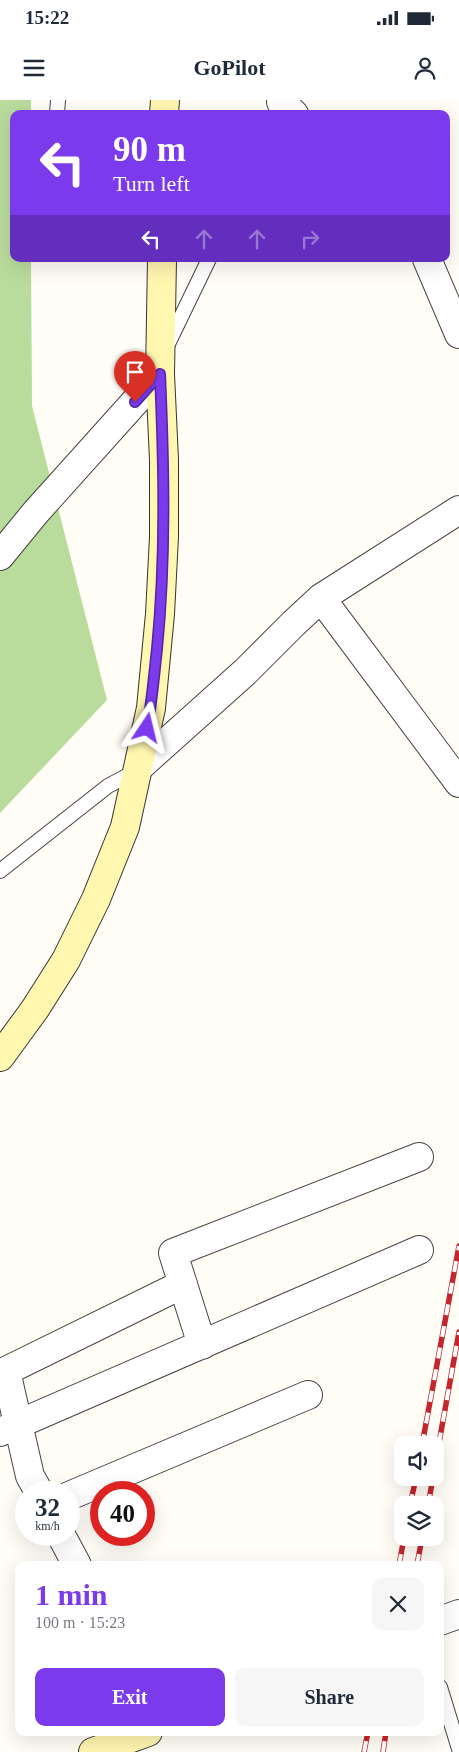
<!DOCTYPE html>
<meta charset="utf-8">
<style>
:root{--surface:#fff;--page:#f6f6f7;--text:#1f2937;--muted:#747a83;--accent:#7c3aed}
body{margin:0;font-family:"Times New Roman",serif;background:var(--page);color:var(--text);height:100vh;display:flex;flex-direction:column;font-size:19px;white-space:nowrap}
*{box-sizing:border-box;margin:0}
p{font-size:16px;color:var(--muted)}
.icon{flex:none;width:28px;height:28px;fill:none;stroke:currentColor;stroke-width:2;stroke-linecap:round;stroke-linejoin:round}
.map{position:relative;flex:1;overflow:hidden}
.drawer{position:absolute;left:15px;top:1461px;width:429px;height:175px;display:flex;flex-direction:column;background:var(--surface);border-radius:10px;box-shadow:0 5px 20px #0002}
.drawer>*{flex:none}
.hud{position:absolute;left:10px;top:10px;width:440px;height:152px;border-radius:10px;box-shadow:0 5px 20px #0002;background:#7c3aed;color:#fff;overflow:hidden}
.buttons{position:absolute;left:394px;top:1336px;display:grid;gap:10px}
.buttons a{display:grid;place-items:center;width:50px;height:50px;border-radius:10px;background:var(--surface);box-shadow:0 5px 20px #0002;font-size:25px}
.speed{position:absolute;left:15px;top:1381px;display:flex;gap:10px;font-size:25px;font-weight:700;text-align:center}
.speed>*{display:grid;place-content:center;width:65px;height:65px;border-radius:50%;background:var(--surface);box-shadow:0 5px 20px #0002;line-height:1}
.speed small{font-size:12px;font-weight:400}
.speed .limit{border:8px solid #d22;background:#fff;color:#111}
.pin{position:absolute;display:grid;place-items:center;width:42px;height:42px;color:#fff;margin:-51px -21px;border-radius:50% 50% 50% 0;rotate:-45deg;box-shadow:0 0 5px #0007}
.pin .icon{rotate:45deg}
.me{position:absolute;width:55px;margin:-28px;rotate:10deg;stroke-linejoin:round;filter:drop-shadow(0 0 4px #0008)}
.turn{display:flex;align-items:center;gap:18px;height:105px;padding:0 20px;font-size:22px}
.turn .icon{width:65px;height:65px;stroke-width:2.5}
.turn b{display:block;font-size:35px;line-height:42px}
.lanes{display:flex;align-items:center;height:48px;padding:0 20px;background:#0003;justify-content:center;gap:25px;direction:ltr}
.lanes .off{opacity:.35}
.round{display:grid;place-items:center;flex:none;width:52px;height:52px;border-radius:10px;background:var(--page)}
.summary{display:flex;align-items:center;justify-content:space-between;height:85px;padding:0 20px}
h1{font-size:30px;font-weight:700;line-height:38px;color:var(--accent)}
.cta{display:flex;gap:10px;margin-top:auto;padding:10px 20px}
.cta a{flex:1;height:58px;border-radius:10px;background:var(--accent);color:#fff;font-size:20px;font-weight:700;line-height:58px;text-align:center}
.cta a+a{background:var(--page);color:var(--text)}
.status{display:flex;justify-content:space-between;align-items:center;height:35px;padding:0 25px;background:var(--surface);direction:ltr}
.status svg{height:14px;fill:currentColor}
header{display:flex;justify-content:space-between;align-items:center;height:65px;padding:0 20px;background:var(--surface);font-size:22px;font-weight:700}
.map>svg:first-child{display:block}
</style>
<div class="status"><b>15:22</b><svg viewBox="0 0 49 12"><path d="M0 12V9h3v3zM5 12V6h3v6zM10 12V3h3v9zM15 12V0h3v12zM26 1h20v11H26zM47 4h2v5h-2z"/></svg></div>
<header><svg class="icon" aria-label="menu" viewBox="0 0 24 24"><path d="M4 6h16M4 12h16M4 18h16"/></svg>GoPilot<svg class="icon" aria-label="person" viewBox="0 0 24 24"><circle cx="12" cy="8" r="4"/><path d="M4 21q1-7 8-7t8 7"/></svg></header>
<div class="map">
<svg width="459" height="1652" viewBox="0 0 459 1652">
<rect width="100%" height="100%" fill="#fffdf5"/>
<!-- forest -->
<path fill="#b9dc9c" d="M0 0H31V14H14V159H31L32 306 107 600 0 713Z"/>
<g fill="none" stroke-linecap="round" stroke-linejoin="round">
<defs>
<path id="lane" d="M57 14 58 0
M167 246 209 159
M0 771 108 686 138 670
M440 1587 459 1649"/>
<path id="street" d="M281 2 294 14
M427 159 459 234
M0 456 36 412 160 274
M321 498 459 683
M139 667 245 572 294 523 321 498 459 410
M202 1245 173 1153 419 1057
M0 1332 419 1150
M39 1392 30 1376 6 1271 183 1184
M69 1396 308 1295
M61 1435 77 1465
M440 1521 459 1514"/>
<path id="secondary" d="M164 14 165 0
M0 957 35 909 66 860 96 799 125 727 151 608 160 514 164 437V360L160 274 162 159
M93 1652 148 1632"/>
</defs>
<!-- lane casing -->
<use href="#lane" stroke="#444" stroke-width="16"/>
<!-- street casing -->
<use href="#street" stroke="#444" stroke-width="30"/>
<!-- secondary casing -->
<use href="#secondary" stroke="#333" stroke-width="30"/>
<!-- lane -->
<use href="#lane" stroke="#fff" stroke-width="14"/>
<!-- street -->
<use href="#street" stroke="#fff" stroke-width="28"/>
<!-- secondary -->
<use href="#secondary" stroke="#fff6b0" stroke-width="28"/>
<defs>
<path id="rail" d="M422 1345 459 1146
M435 1365 459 1232
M410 1405 416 1378
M428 1405 433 1378
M399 1465 404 1438
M417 1465 422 1438
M364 1652 368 1632
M383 1652 386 1632"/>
</defs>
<!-- rail casing -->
<use href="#rail" stroke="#c4262e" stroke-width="5.5"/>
<!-- rail -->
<use href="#rail" stroke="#fff" stroke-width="4" stroke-dasharray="11" stroke-linecap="butt"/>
</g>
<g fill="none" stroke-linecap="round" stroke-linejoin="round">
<defs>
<path id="route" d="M135 302 160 274C164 366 166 457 157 549 154 575 152 602 147 628"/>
</defs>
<!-- route casing -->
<use href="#route" stroke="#51269a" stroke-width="12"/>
<!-- route -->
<use href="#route" stroke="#7c3aed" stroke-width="9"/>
</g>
</svg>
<div class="buttons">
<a><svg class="icon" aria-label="sound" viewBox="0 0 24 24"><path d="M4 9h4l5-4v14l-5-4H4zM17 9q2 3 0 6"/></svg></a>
<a><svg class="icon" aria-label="layers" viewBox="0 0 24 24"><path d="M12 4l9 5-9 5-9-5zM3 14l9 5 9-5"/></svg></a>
</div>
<div class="speed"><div>32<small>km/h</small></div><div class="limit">40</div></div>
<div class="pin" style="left:135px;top:302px;background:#d93025"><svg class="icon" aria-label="arrive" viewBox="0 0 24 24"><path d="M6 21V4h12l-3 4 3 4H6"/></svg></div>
<svg class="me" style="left:147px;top:628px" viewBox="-20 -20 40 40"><path d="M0-17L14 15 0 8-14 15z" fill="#7c3aed" stroke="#fff" stroke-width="4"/></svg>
<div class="hud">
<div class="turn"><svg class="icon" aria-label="left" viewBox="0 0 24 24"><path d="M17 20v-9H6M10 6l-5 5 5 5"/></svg><div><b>90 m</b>Turn left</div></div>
<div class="lanes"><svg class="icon" aria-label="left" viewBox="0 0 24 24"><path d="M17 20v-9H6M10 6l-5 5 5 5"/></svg><svg class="icon off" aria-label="ahead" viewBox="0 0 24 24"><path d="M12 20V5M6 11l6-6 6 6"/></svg><svg class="icon off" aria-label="ahead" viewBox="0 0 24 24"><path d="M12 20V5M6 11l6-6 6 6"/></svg><svg class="icon off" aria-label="right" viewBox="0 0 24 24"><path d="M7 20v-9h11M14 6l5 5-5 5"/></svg></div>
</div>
<section class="drawer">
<div class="summary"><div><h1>1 min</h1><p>100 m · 15:23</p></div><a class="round"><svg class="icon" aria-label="close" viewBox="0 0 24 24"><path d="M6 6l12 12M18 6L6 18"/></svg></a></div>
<div class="cta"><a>Exit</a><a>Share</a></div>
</section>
</div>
